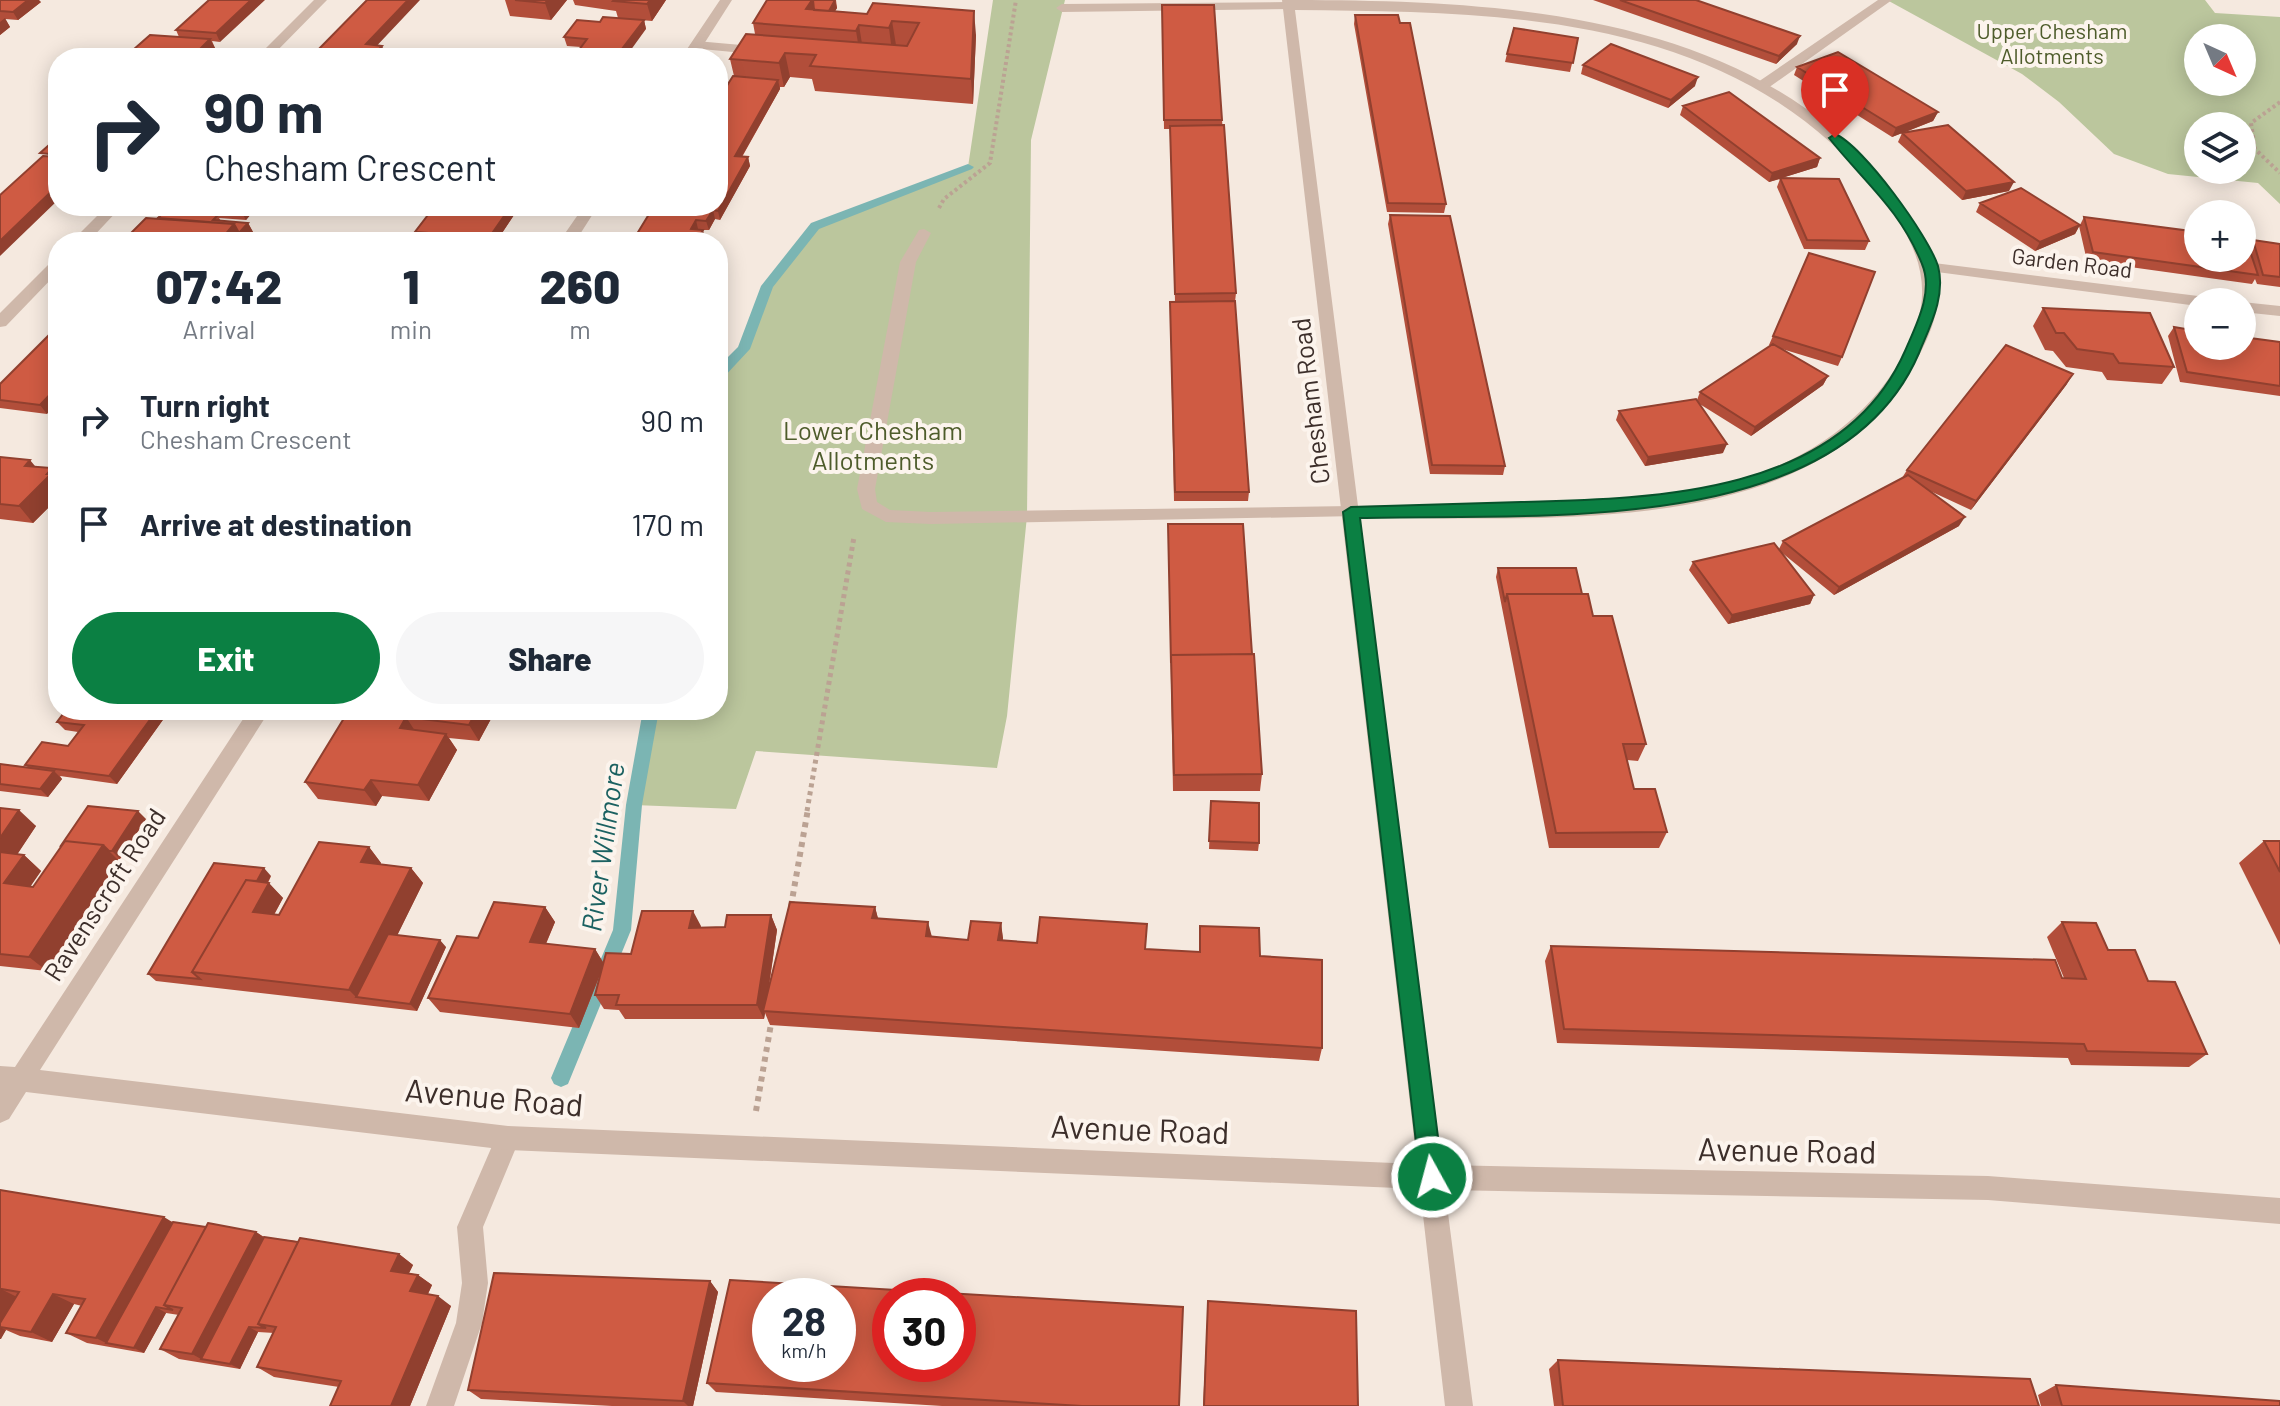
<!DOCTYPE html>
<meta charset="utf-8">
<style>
:root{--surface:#fff;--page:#f6f6f7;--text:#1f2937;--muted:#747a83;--accent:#0b8043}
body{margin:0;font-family:Barlow,sans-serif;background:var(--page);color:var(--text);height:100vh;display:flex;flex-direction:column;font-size:30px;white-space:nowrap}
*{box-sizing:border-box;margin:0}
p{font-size:26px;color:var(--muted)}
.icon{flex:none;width:44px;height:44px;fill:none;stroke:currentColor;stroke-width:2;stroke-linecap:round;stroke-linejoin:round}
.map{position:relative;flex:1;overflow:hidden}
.panel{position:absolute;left:48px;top:232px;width:680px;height:488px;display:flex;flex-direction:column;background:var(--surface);border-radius:32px;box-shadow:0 4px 20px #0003}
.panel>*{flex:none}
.top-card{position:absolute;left:48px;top:48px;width:680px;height:168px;border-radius:32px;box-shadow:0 4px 20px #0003;background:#fff;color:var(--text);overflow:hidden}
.needle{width:52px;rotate:136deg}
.controls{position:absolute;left:2184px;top:24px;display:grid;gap:16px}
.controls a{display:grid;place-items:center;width:72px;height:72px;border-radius:50%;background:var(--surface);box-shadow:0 4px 20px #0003;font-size:40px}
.speed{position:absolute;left:752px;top:1278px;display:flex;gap:16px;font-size:40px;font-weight:700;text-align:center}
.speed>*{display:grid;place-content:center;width:104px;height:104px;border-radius:50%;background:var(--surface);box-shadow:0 4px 20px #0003;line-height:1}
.speed small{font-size:20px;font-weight:400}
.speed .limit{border:12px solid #d22;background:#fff;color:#111}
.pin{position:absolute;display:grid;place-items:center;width:68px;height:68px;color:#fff;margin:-82px -34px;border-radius:50% 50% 50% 0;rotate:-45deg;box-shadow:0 0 8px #0007}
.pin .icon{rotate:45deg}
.me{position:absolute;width:88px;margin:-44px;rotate:353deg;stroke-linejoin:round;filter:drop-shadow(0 0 6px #0008)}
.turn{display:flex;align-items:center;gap:28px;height:168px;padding:0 24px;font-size:36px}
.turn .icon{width:104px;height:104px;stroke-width:2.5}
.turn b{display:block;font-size:56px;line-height:68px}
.eta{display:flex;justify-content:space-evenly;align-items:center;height:136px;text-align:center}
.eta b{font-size:48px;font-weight:800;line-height:56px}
.button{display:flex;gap:16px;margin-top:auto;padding:16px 24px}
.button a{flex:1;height:92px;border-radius:48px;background:var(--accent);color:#fff;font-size:32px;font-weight:800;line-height:92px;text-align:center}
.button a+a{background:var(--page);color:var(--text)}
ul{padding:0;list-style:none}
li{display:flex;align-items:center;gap:24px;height:104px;padding:0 24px}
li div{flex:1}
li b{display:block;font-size:30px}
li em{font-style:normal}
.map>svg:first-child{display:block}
</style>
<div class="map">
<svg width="2280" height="1406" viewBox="0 0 2280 1406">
<rect width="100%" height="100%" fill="#f5e9df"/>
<!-- green -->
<path fill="#bbc69d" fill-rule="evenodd" d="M993 0H1065L1031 140 1027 516 1007 716 997 768 756 751 736 809 634 805 651 710H718V375L744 349 767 286 815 226 968 167Z
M1887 0H2205L2215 13 2280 17V204L2258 183 2168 174 2114 154 2059 102 2022 74ZM2198 38H2242V82H2198ZM2198 126H2242V170H2198Z"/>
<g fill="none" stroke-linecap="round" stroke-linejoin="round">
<!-- stream -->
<path fill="#7bb5b3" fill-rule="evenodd" d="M968 164 974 167 972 169 819 229 773 287 750 349 723 378 718 379V367L738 347 761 286 811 223Z
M643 710H659L642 805 631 930 568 1084 561 1087 554 1084 551 1078 613 930 626 805Z"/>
<!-- path-far2 -->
<path stroke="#bba293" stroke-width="4" stroke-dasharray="3 3" stroke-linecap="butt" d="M2280 102 2251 123 2255 149 2280 173
M939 208 944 199 990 163 1016 0"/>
<!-- path-far1 -->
<path stroke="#bba293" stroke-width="5" stroke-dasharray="4 4" stroke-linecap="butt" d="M807 811 854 537"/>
<!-- path -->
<path stroke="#bba293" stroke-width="6" stroke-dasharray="5 5" stroke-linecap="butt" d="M791 906 808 809
M756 1111 772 1018"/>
<!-- lane -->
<path fill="#cfb8aa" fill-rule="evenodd" d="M1878 0H1892L1768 88H1758V82Z
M1288 2 1292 3V9L1062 12 1056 8 1062 4Z
M696 41 764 47 771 51 764 55 691 48 690 45Z
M924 229 931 233 916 262 875 489 877 502 890 510 931 512 1351 506 1357 508 1360 512 1357 516 931 524 886 522 862 509 857 489 900 262 919 230Z
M508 1126 517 1130 520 1138 483 1227 488 1283 482 1323 454 1406H426L456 1323 462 1283 457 1227 499 1130Z"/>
<!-- street -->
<path fill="#cfb8aa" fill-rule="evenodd" d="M314 0H327L270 58H256Z
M720 0H732L695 58H681Z
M1282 0C1483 0 1743 7 1883 181 1904 206 1922 232 1934 263L2206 297 2214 302H2198V306L1937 272C1944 307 1928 341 1911 370 1813 544 1530 516 1360 518L1442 1165 1988 1176 2280 1198V1224L1988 1200 1445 1190 1473 1406H1445L1420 1189 508 1150 26 1092 9 1119 0 1123V1066L15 1067 249 710H270L40 1070 508 1126 1417 1164ZM1295 10C1507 12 1734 13 1879 194 1909 232 1933 274 1917 323 1893 394 1834 445 1765 471 1647 516 1484 504 1358 506Z
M107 206H122L88 242H71Z
M584 206H598L575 242H559Z
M58 258V272L6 326 0 327V313L53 260Z
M2242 302 2280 306V316L2242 312Z"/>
</g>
<!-- wall -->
<path fill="#b24e3a" d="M0 0 41 2 18 20 5 19 10 27 0 35Z
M209 0 220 42 212 41 215 48 204 58H135L137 56 133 50 179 37 176 30Z
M505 0H567L551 20 510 16Z
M573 0H666L652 21 618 18 616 11 575 5Z
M836 0 837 8 835 11 867 14 873 3 976 35 973 104 815 91 812 79 790 77 784 87H780V89L742 157H748L750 166 720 220 715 219 709 230H702L705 239 704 242H632L734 76 730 59 755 34 753 23Z
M1593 0H1696L1797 44 1776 64Z
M1162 5 1222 120 1236 293 1235 302 1249 492 1248 501H1174L1170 302 1175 301 1170 129H1164Z
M1355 15 1446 204 1444 213 1387 212 1354 24Z
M644 20 646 29 581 47 567 46 564 37 600 22Z
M1578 38 1570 72 1505 62 1507 54Z
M1583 65 1695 86 1668 108 1581 74Z
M1797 67 1938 112 1933 121 1903 133 2009 191 1962 200 1898 142 1902 133 1892 137 1794 75Z
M1683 106 1820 158 1817 167 1781 178 1869 241 1865 250 1804 249 1777 187 1780 179 1769 182 1680 115Z
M1980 203 2080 225 2084 217 2248 247 2253 240 2280 244V287L2257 284 2255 279 2252 284 2087 261 2079 226 2075 234 2035 251 1976 212Z
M174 206H258L246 220 219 218 221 221 248 223 253 232 244 242H136L131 233 158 218 177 212Z
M443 206H520L496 242 419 241 415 232 459 213 462 209 444 208Z
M1390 215 1505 466 1503 475 1430 474 1388 224Z
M1809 253 1842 357 1838 366 1782 349 1828 376 1823 385 1751 436 1698 403 1723 453 1645 466 1616 420 1619 411 1697 400 1700 392 1771 345H1769Z
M2043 308 2174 367 2162 384 2107 380 2102 372 2066 367 2053 351 2045 350 2033 326Z
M58 326 47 414 0 408V384Z
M2174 327 2280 342V396L2180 382 2168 336Z
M2067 384 1971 510 1930 491 1959 526 1834 595 1781 552 1814 595 1810 604 1728 624 1689 570 1693 562 1779 549 1783 541 1902 478 1907 470Z
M0 457 36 467 58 476V498L33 523 0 519Z
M1168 524 1252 654 1262 774 1260 791H1173Z
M1498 568 1582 594 1646 744 1638 761 1627 760 1634 789 1667 832 1659 848H1549L1496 577Z
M66 710H170L117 784 60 776 62 779 48 797 0 791V764L28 767 25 765 68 746 78 732 65 730 57 722Z
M349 710H488L492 717 479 741 449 738 457 750 429 801 382 796 376 806 318 799 305 782Z
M1211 801 1259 843 1258 851 1209 849Z
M0 808 36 826 17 854 24 855 41 871 30 886 33 887 146 819 120 859H118L119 861 47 971 0 966Z
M2264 841H2280V945L2239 863Z
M369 847 381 863 380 864 411 868 423 883 397 935 446 947 417 1011 156 981 148 974 271 876 268 883 283 898 274 915H279Z
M545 907 555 922 546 944 595 949 603 962 631 954 701 926 700 928 725 927 771 915 777 930 768 993 875 907 878 919 932 937 968 940 1001 923 1003 941 1199 952 1200 926 1260 956 1322 1048 1319 1061 770 1025 765 1013 764 1019H625L619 1010 604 1009 595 995 600 975 579 1028 440 1012 428 998 478 938Z
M2062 922 2108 950 2148 981 2207 1054 2189 1067 2071 1065 2068 1058 1557 1043 1545 961 1551 946 2064 978 2047 937Z
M0 1190 173 1222 206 1227 256 1232 264 1237 399 1254 413 1265 409 1273 418 1275 432 1285 428 1294 451 1306 410 1406H330L339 1387 274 1377 257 1367 274 1333 258 1332 240 1369 179 1359 160 1349 179 1315 166 1313 144 1353 87 1343 66 1333 82 1306 74 1304 52 1342 20 1336 6 1330 0 1339Z
M710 1281 718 1292 693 1406H612L481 1399 468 1390Z
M1208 1301 1358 1406H1203Z
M1558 1360 2039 1406H1554L1549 1369Z
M707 1383 1179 1406H942L716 1392Z
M2056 1385 2280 1406H2041L2038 1395Z"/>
<!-- shaded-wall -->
<path fill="#91402f" d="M28 0H39L41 2 18 20 13 12Z
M251 0H265L220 42 216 33Z
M408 0H420L370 53 366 44Z
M548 0H567L551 20 545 3Z
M650 0H666L652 21 647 4Z
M812 0H813L817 23 806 9Z
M835 0 837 8 829 21 828 13Z
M974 11 976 35 973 104 971 79Z
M5 18 10 27 0 35V22Z
M644 20 646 29 625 58H615Z
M892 21 896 45 892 52 889 28Z
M859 25 863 50 860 55 856 31Z
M1800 36 1797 44 1776 64 1779 56Z
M210 39 215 48 204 58H191Z
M382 46 386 54 383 58H371Z
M785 53 790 77 784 87 779 63Z
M1698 77 1695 86 1668 108 1671 100Z
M778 80 780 89 737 165 735 156Z
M1938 112 1933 121 1892 137 1896 128Z
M748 157 750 166 720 220 718 211Z
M1820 158 1817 167 1769 182 1772 173Z
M2014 182 2009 191 1962 200 1966 191Z
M58 185V200L0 256V241Z
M246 206H258L246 220 241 211Z
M511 206H520L496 242H486Z
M713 210 715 219 709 230 706 221Z
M696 220 698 229H691Z
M248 223 253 232 244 242H220V241L234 224Z
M2080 225 2075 234 2035 251 2040 242Z
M703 230 705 239 704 242H698L697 240Z
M2073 374 2067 384 1971 510 1976 501Z
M1828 376 1823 385 1751 436 1755 427Z
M58 386V402L47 414 40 405Z
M1727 444 1723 453 1645 466 1648 457Z
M30 460 44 477 25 466Z
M52 468 58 476V498L33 523 19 506Z
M1965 517 1959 526 1834 595 1839 587Z
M1814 595 1810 604 1728 624 1732 615Z
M157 710H170L117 784 109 776Z
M477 710H488L492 717 479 741 469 725Z
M406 717 417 734 400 728Z
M446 734 457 750 429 801 418 785Z
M54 771 62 779 48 797 40 789Z
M371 780 382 796 376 806 364 790Z
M19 810 36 826 9 867 0 859V838Z
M138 811 146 819 120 859 112 851Z
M103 845 119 861 47 971 29 957Z
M369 847 381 863 373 877 361 862Z
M24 855 41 871 22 899 4 883Z
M264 868 271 876 215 975 203 974Z
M411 868 423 883 366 999 356 997 349 990Z
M269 883 283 898 267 927 253 912Z
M545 907 555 922 540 957 530 942Z
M875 907 879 922 872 918Z
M693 911 701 926 697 943 689 928Z
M771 915 777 930 765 1011H763L765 1013 764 1019 757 1005Z
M928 922 932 937 926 936Z
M1001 923 1003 938 1000 955 998 940Z
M440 940 446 947 417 1011 410 1004Z
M595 949 604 964 579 1028 570 1014Z
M164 1217 182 1228 106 1343 96 1338Z
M256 1232 272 1243 201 1359 192 1354Z
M399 1254 413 1265 405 1281 391 1271Z
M418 1275 432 1285 424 1302 410 1291Z
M710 1281 718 1292 693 1406H688L683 1401Z
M1 1289 23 1300 0 1327V1292Z
M53 1294 74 1304 52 1342 31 1332Z
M438 1296 451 1306 410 1406H391Z
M156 1307 166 1313 144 1353 134 1348Z
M0 1327 6 1330 1 1339H0Z
M249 1327 258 1332 240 1369 230 1364Z"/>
<!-- building -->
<path fill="#cf5b43" stroke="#91402f" stroke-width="2" fill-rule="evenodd" d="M0 0H28L13 12 0 11Z
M209 0H251L216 33 176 30Z
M367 0H408L366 44 382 46 371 58H332L312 56Z
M515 0H548L545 3Z
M614 0H650L647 4 613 1Z
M767 0H812L806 9 867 14 873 3 974 11 971 79 810 66 816 55 785 53 779 63 730 59 746 34 907 46 919 23 892 21 889 28 859 25 856 31 753 23Z
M813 0H835L829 11 814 10Z
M1620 0H1696L1800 36 1779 56Z
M1162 5H1214L1222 120H1164Z
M1355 15H1398L1400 23H1410L1446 204 1388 203Z
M603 17 644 20 615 58H573L587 39 564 37 577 20 600 22Z
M1514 28 1578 38 1573 63 1507 54Z
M150 35 210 39 191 58H135L143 51 133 50Z
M1611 44 1698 77 1671 100 1583 65Z
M1838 52 1938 112 1896 128 1797 67Z
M733 76 778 80 735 156 748 157 718 211 713 210 706 221 696 220 691 229 703 230 697 240 686 239 684 242H632L654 206H718V100Z
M1729 92 1820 158 1772 173 1683 106Z
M1224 125 1236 293 1175 294 1170 126Z
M1948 125 2014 182 1966 191 1902 133Z
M58 137V155L40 153Z
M43 156 58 157V185L0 241V195Z
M1780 178 1839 179 1869 241 1807 240Z
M2021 188 2080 225 2040 242 1980 203Z
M186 206H246L241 211Z
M464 206H511L486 242H438L444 234 415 232 431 211 459 213Z
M165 211 218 215 213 220 248 223 239 233 234 224 158 218Z
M1390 215 1450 216 1505 466 1432 465Z
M2084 217 2198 232V258H2242V238L2246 239 2258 275 2093 252Z
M146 218 234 224 220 241 205 240 203 242 140 241 146 235 131 233Z
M2253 240 2280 244V277L2263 275Z
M1809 253 1875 272 1842 357 1773 336Z
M1235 301 1249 492H1175L1170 302Z
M2043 308 2150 313 2174 367 2119 363 2113 354 2077 349 2064 333H2056Z
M58 326V386L40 405 0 400V384Z
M2174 327 2198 331V346H2242V337L2280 342V386L2187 372Z
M1773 344 1828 376 1755 427 1700 392Z
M2006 345 2073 374 1976 501 1907 470Z
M1696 399 1727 444 1648 457 1619 411Z
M0 457 30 460 25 466 52 468 47 474H51L19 506 0 504Z
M1908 475 1965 517 1839 587 1783 541Z
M1168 524H1243L1252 654 1171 655V663Z
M1774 543 1814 595 1732 615 1693 562Z
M1498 568H1576L1582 594H1507L1505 602Z
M1507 594H1588L1593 616H1612L1646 744H1623L1634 789H1655L1667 832 1556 833Z
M1254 654 1262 774 1174 775 1171 655Z
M66 710H157L109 776 25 765 42 742 68 746 84 725 57 722Z
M349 710H477L469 725 406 717 400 728 446 734 418 785 371 780 364 790 305 782Z
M0 764 54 771 40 789 0 784Z
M1211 801 1259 803V843L1209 841Z
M88 806 138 811 112 851H109L103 845 65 841 60 847Z
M0 808 19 810 0 838Z
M65 841 103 845 29 957 0 954V852L24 855 4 883 33 887Z
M2264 841H2280V872Z
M319 842 369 847 361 862 411 868 349 990 192 972 246 880 269 883 253 912 279 915Z
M214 863 264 868 257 881 246 880 192 972 200 979 148 974Z
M494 902 545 907 530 942 595 949 570 1014 428 998 457 936 478 938Z
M790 902 875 907 872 918 928 922 926 936 957 939 968 940 971 921 1001 923 998 940 1037 943 1040 917 1147 924 1145 949 1200 952V926L1259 928 1260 956 1322 960V1048L763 1011Z
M642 911H693L689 928 725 927 727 915H771L757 1005H616L619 995H595L606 953 631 954Z
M2062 922 2096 923 2108 950H2135L2148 981 2175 982 2207 1054 2087 1051 2084 1044 1564 1029 1551 946 2055 960 2062 978 2086 979Z
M388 934 440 940 410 1004 356 997Z
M0 1190 164 1217 96 1338 66 1333 85 1299 53 1294 31 1332 0 1327V1323L19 1292 1 1289 0 1292Z
M173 1222 206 1227 164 1305 173 1310 156 1307 134 1348 106 1343Z
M208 1223 256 1232 192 1354 160 1349 182 1308 164 1305Z
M264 1237 298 1242 258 1324 266 1328 249 1327 230 1364 201 1359Z
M300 1238 399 1254 391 1271 418 1275 410 1291 438 1296 391 1406H330L341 1381 257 1367 276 1327 258 1324Z
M494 1273 710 1281 683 1401 468 1390Z
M730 1280 1183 1307 1179 1406H1082L707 1383ZM770 1296H838V1364H770ZM890 1296H958V1364H890Z
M1208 1301 1356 1311 1358 1406H1204Z
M1558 1360 2030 1379 2039 1406H1563Z
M2056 1385 2280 1401V1406H2062Z"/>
<!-- route -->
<path fill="#0b8043" stroke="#07532c" stroke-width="2" d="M1835 134C1863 145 1929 237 1938 266 1946 296 1930 326 1919 353 1839 541 1529 513 1360 518L1443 1177 1440 1185 1432 1188 1424 1185 1420 1177 1343 512 1351 507C1408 505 1464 504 1521 502 1655 499 1842 495 1905 351 1916 325 1934 292 1922 264 1900 209 1864 182 1829 138Z"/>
<g text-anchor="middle" stroke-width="8" stroke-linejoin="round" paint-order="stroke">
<!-- far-park labels -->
<g font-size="22" fill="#4e5c2b" stroke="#fcf4ed">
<text x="2052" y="39">Upper Chesham<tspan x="2052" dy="25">Allotments</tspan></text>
</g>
<!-- far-street labels -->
<g font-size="22" fill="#3c2e2a" stroke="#fcf4ed">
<text transform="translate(2072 263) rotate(7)" y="8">Garden Road</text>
</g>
<!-- street labels -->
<g font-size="26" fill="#3c2e2a" stroke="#fcf4ed">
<text transform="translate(1311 401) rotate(-97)" y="9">Chesham Road</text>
<text transform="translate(105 895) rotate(-57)" y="9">Ravenscroft Road</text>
</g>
<!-- park labels -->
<g font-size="26" fill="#4e5c2b" stroke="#fcf4ed">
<text x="873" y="440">Lower Chesham<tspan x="873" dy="30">Allotments</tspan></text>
</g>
<!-- water labels -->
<g font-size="28" font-style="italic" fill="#1b6161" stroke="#fcf4ed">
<text transform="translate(603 847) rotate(-82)" y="10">River Willmore</text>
</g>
<!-- near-street labels -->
<g font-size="32" fill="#3c2e2a" stroke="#fcf4ed">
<text transform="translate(494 1098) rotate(5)" y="11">Avenue Road</text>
<text transform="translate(1140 1130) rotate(2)" y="11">Avenue Road</text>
<text transform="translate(1787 1151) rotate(1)" y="11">Avenue Road</text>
</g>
</g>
</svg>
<div class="controls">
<a><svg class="needle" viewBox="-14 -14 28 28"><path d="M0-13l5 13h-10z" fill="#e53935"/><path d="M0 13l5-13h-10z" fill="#747a83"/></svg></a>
<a><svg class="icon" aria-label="layers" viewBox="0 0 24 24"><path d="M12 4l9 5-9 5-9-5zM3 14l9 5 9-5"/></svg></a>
<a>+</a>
<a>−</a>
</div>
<div class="speed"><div>28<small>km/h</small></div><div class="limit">30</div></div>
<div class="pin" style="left:1835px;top:138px;background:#d93025"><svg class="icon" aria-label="arrive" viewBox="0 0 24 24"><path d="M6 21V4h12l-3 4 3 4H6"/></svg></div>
<svg class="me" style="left:1432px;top:1177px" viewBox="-20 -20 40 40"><circle r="17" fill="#0b8043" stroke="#fff" stroke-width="3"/><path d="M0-11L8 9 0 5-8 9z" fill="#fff"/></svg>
<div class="top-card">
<div class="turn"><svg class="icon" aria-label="right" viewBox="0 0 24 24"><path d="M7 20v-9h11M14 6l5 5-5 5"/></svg><div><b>90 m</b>Chesham Crescent</div></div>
</div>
<section class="panel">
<div class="eta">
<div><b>07:42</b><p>Arrival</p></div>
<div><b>1</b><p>min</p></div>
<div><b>260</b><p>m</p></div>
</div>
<ul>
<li><svg class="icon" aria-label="right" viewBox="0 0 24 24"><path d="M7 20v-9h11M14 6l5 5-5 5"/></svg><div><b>Turn right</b><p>Chesham Crescent</p></div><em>90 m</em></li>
<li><svg class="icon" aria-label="arrive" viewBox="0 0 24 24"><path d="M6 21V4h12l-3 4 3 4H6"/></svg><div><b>Arrive at destination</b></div><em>170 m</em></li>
</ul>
<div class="button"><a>Exit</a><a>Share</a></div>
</section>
</div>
